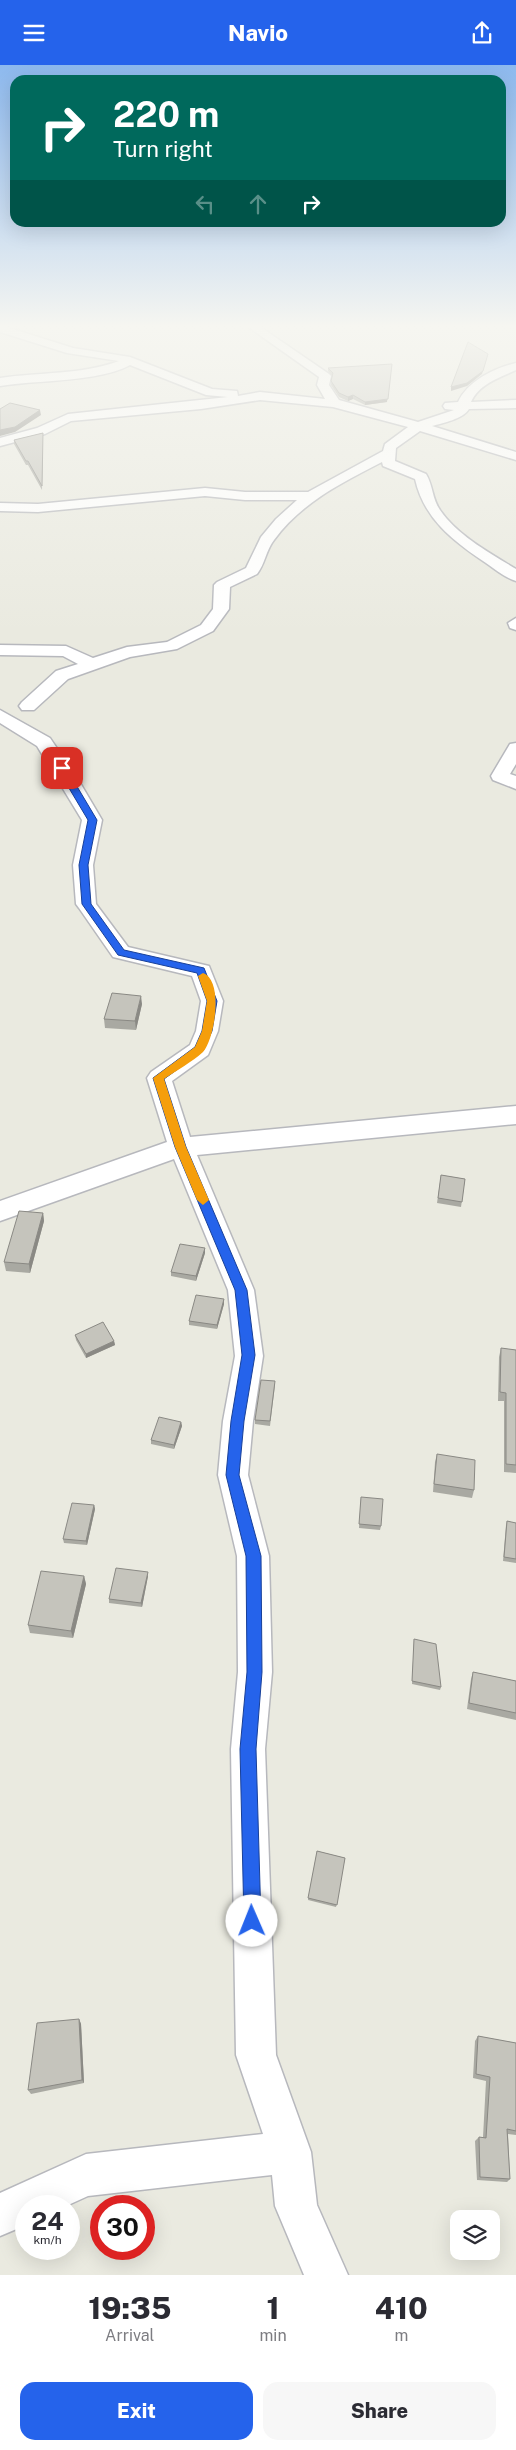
<!DOCTYPE html>
<style>
:root{--surface:#fff;--page:#f7f7f7;--text:#2b2b33;--muted:#7c7c81;--accent:#2563eb}
body{margin:0;font-family:"Public Sans",sans-serif;background:var(--page);color:var(--text);height:100vh;display:flex;flex-direction:column;font-size:19px;white-space:nowrap}
*{box-sizing:border-box;margin:0}
p{font-size:16px;color:var(--muted)}
.icon{flex:none;width:28px;height:28px;fill:none;stroke:currentColor;stroke-width:2;stroke-linecap:round;stroke-linejoin:round}
.map{position:relative;height:2210px;overflow:hidden}
.details{display:flex;flex-direction:column;background:var(--surface);flex:1}
.details>*{flex:none}
.guide{position:absolute;left:10px;top:10px;width:496px;height:152px;border-radius:15px;box-shadow:0 5px 20px #0002;background:#00695c;color:#fff;overflow:hidden}
.controls{position:absolute;left:450px;top:2145px;display:grid;gap:10px}
.controls a{display:grid;place-items:center;width:50px;height:50px;border-radius:10px;background:var(--surface);box-shadow:0 5px 20px #0002;font-size:25px}
.speed{position:absolute;left:15px;top:2130px;display:flex;gap:10px;font-size:25px;font-weight:700;text-align:center}
.speed>*{display:grid;place-content:center;width:65px;height:65px;border-radius:50%;background:var(--surface);box-shadow:0 5px 20px #0002;line-height:1}
.speed small{font-size:12px;font-weight:400}
.speed .limit{border:8px solid #d22;background:#fff;color:#111}
.pin{position:absolute;display:grid;place-items:center;width:42px;height:42px;color:#fff;margin:-21px;border-radius:10px;box-shadow:0 2px 8px #0006}
.me{position:absolute;width:55px;margin:-28px;rotate:359deg;stroke-linejoin:round;filter:drop-shadow(0 0 4px #0008)}
.turn{display:flex;align-items:center;gap:18px;height:105px;padding:0 20px;font-size:22px}
.turn .icon{width:65px;height:65px;stroke-width:2.5}
.turn b{display:block;font-size:35px;line-height:42px}
.lanes{display:flex;align-items:center;height:48px;padding:0 20px;background:#0003;justify-content:center;gap:25px;direction:ltr}
.lanes .off{opacity:.35}
.eta{display:flex;justify-content:space-evenly;align-items:center;height:85px;text-align:center}
.eta b{font-size:30px;font-weight:800;line-height:35px}
.cta{display:flex;gap:10px;margin-top:auto;padding:10px 20px}
.cta a{flex:1;height:58px;border-radius:15px;background:var(--accent);color:#fff;font-size:20px;font-weight:800;line-height:58px;text-align:center}
.cta a+a{background:var(--page);color:var(--text)}
header{display:flex;justify-content:space-between;align-items:center;height:65px;padding:0 20px;background:var(--accent);color:#fff;font-size:22px;font-weight:800}
.map>svg:first-child{display:block}
</style>
<header><svg class="icon" aria-label="menu" viewBox="0 0 24 24"><path d="M4 6h16M4 12h16M4 18h16"/></svg>Navio<svg class="icon" aria-label="share" viewBox="0 0 24 24"><path d="M12 15V3M7 8l5-5 5 5M5 13v7h14v-7"/></svg></header>
<div class="map">
<svg width="516" height="2210" viewBox="0 0 516 2210">
<rect width="100%" height="100%" fill="#eaeae0"/>
<g fill="none" stroke-linecap="round" stroke-linejoin="round">
<defs>
<path id="minor" d="M244 259H256L329 309 331 311 329 320 339 335 418 357 454 345 445 344 443 341 445 338 458 337C468 316 494 303 516 298V305C499 313 479 319 471 337L516 335V343L469 344C463 354 443 358 432 361L516 387V395L420 366 396 383 395 396 426 409C433 420 432 434 440 445 458 471 490 488 516 504V516C505 513 495 504 486 498 453 476 424 454 415 414L383 401 382 397C341 418 301 438 274 475 266 485 265 499 257 509L230 522 229 544 213 566 177 584 130 592 68 614 34 645H22L19 641 22 637 56 606 78 599 63 591 0 590V580L66 581 93 593 127 582 167 577 201 560 213 544 214 520 217 517 246 503 261 472 276 454 297 435H245L205 431 38 447 0 446V438L38 439 205 423 245 427H308L383 386 385 379 408 362 333 342 260 335 201 344 71 356 45 369 0 381V373L37 363 68 349 228 332 206 330 130 300C100 317 37 315 0 321V313C39 307 81 310 119 296L67 288 0 267V260L73 283 130 292 212 324 237 326 238 331 260 327 325 334 317 320 319 312Z
M516 553V565L510 563 508 558Z
M0 645 50 673 79 716 102 755 93 800 96 839 128 882 209 901 223 936 218 966 208 990 172 1016 190 1072 516 1041V1059L197 1090 254 1225 263 1291 253 1356 248 1410 269 1491 272 1607 265 1684 276 1990 311 2087 317 2140 348 2210H304L275 2141 272 2110 88 2131 66 2141H26V2160L0 2171V2128L86 2089 263 2069 236 1990 231 1684 238 1607 237 1491 218 1410 223 1356 235 1291 228 1225 174 1094 0 1156V1136L167 1077 147 1013 151 1007 190 980 196 966 201 936 192 911 113 892 79 843 76 839 73 800 82 755 37 681 0 658Z
M516 678V699L510 709 516 711V724L493 715 491 711 510 679Z"/>
</defs>
<!-- minor casing -->
<use href="#minor" stroke="#b7b8bd" stroke-width="3"/>
<!-- minor -->
<use href="#minor" fill="#fff" fill-rule="evenodd"/>
</g>
<!-- wall -->
<path fill="#a9a9a2" d="M328 303 387 337 365 340 353 334 348 336 339 332 331 320 332 311 328 306Z
M43 368V371L42 425 28 400H26L14 379V375Z
M142 939 136 965 105 963 104 954Z
M441 1110 465 1114 461 1142 437 1138Z
M43 1148 44 1156 30 1208 6 1206 4 1197Z
M205 1183V1188L196 1216 171 1211V1207Z
M224 1234V1239L217 1264 189 1260V1256Z
M75 1270 114 1276 115 1280 86 1293 76 1275Z
M501 1283 516 1285V1408L504 1407V1336H498L499 1292Z
M275 1320 270 1361 255 1359V1355Z
M181 1357 182 1361 174 1384 151 1379V1375Z
M437 1389 474 1425 472 1433 433 1427 435 1397Z
M361 1432 381 1461 380 1465 359 1463Z
M94 1440 95 1444 87 1480 64 1478 63 1474Z
M507 1456 516 1458V1498L503 1496 506 1460Z
M84 1511 86 1519 73 1573 30 1568 28 1560Z
M148 1511 142 1542 109 1538V1534Z
M414 1574 441 1622 440 1625 412 1619Z
M473 1607 516 1616V1655L467 1644 471 1614Z
M317 1786 345 1793 336 1842 308 1835Z
M79 1954 81 1959 84 2018 31 2029 28 2025Z
M478 1971 516 1978V2070L508 2069 510 2114 507 2117 477 2115 475 2076 479 2072H483L486 2016 473 2013 475 1976Z"/>
<!-- shaded-wall -->
<path fill="#8a8984" d="M488 289 482 309 467 321 451 326V322Z
M392 299 387 337 365 340V337Z
M353 330V334L348 336V332Z
M40 345 41 350 15 367 0 371V365Z
M141 931 142 939 136 965 135 956Z
M43 1148 44 1156 30 1208 29 1199Z
M205 1183V1188L196 1216V1211Z
M224 1234V1239L217 1264V1260Z
M114 1276 115 1280 86 1293V1289Z
M181 1357 182 1361 174 1384V1380Z
M94 1440 95 1444 87 1480 86 1476Z
M148 1507V1511L142 1542 141 1538Z
M84 1511 86 1519 73 1573 71 1566Z
M79 1954 81 1959 84 2018 82 2015Z"/>
<!-- building -->
<path fill="#c5c4bc" stroke="#8a8984" d="M468 277 488 289 483 306 467 318 451 322Z
M392 299 388 334 365 337 353 330 348 332 339 328 331 316 333 308 328 303Z
M10 338 40 345 15 362 0 365V344Z
M43 368 42 421 28 396H26L14 375Z
M112 928 141 931 135 956 104 954Z
M441 1110 465 1114 462 1137 438 1133Z
M19 1146 43 1148 29 1199 4 1197Z
M180 1179 205 1183 196 1211 171 1207Z
M196 1230 224 1234 217 1260 189 1256Z
M103 1257 114 1276 86 1289 75 1270Z
M501 1283 516 1285V1400L506 1399V1328L500 1327Z
M261 1315 275 1316 270 1356 255 1355Z
M159 1352 181 1357 174 1380 151 1375Z
M437 1389 475 1395 474 1425 434 1419Z
M361 1432 383 1434 381 1461 359 1459Z
M72 1438 94 1440 86 1476 63 1474Z
M507 1456 516 1458V1494L504 1492Z
M116 1503 148 1507 141 1538 109 1534Z
M41 1506 84 1511 71 1566 28 1560Z
M414 1574 436 1579 441 1622 412 1616Z
M473 1607 516 1616V1648L469 1638Z
M317 1786 345 1793 337 1840 308 1833Z
M79 1954 82 2015 28 2025 37 1958Z
M478 1971 516 1978V2066L507 2064 510 2114 480 2112 479 2072 486 2073 490 2012 476 2009Z"/>
<!-- sky -->
<linearGradient id="sky" x2="0" y2="1"><stop stop-color="#8db9ee"/><stop offset="0.46" stop-color="#f6f6f1"/><stop offset="1" stop-color="#f6f6f1" stop-opacity="0"/></linearGradient>
<rect width="516" height="568" fill="url(#sky)"/>
<!-- route -->
<path fill="#2563eb" stroke="#184099" d="M62 700 66 703 97 755 88 800 91 839 124 885 204 903 217 936 212 966 203 986 164 1014 186 1082 247 1225 255 1290 244 1356 239 1410 261 1491 262 1607 256 1684 261 1856 259 1862 252 1865 246 1862 244 1856 240 1684 247 1607 246 1491 226 1410 231 1356 242 1290 235 1225 175 1082 153 1013 195 982 202 966 207 936 197 908 118 890 82 839 79 800 88 755 57 703Z"/>
<!-- slow -->
<path fill="#f59e0b" d="M203 908C224 915 215 974 203 987 192 997 177 1005 164 1014L186 1082 209 1135 203 1140 197 1135 175 1082 153 1013 195 982 202 966 207 936 198 911Z"/>
</svg>
<div class="controls">
<a><svg class="icon" aria-label="layers" viewBox="0 0 24 24"><path d="M12 4l9 5-9 5-9-5zM3 14l9 5 9-5"/></svg></a>
</div>
<div class="speed"><div>24<small>km/h</small></div><div class="limit">30</div></div>
<div class="pin" style="left:62px;top:703px;background:#d93025"><svg class="icon" aria-label="arrive" viewBox="0 0 24 24"><path d="M6 21V4h12l-3 4 3 4H6"/></svg></div>
<svg class="me" style="left:252px;top:1856px" viewBox="-20 -20 40 40"><circle r="19" fill="#fff"/><path d="M0-13L10 11 0 6-10 11z" fill="#2563eb"/></svg>
<div class="guide">
<div class="turn"><svg class="icon" aria-label="right" viewBox="0 0 24 24"><path d="M7 20v-9h11M14 6l5 5-5 5"/></svg><div><b>220 m</b>Turn right</div></div>
<div class="lanes"><svg class="icon off" aria-label="left" viewBox="0 0 24 24"><path d="M17 20v-9H6M10 6l-5 5 5 5"/></svg><svg class="icon off" aria-label="ahead" viewBox="0 0 24 24"><path d="M12 20V5M6 11l6-6 6 6"/></svg><svg class="icon" aria-label="right" viewBox="0 0 24 24"><path d="M7 20v-9h11M14 6l5 5-5 5"/></svg></div>
</div>
</div>
<section class="details">
<div class="eta">
<div><b>19:35</b><p>Arrival</p></div>
<div><b>1</b><p>min</p></div>
<div><b>410</b><p>m</p></div>
</div>
<div class="cta"><a>Exit</a><a>Share</a></div>
</section>
